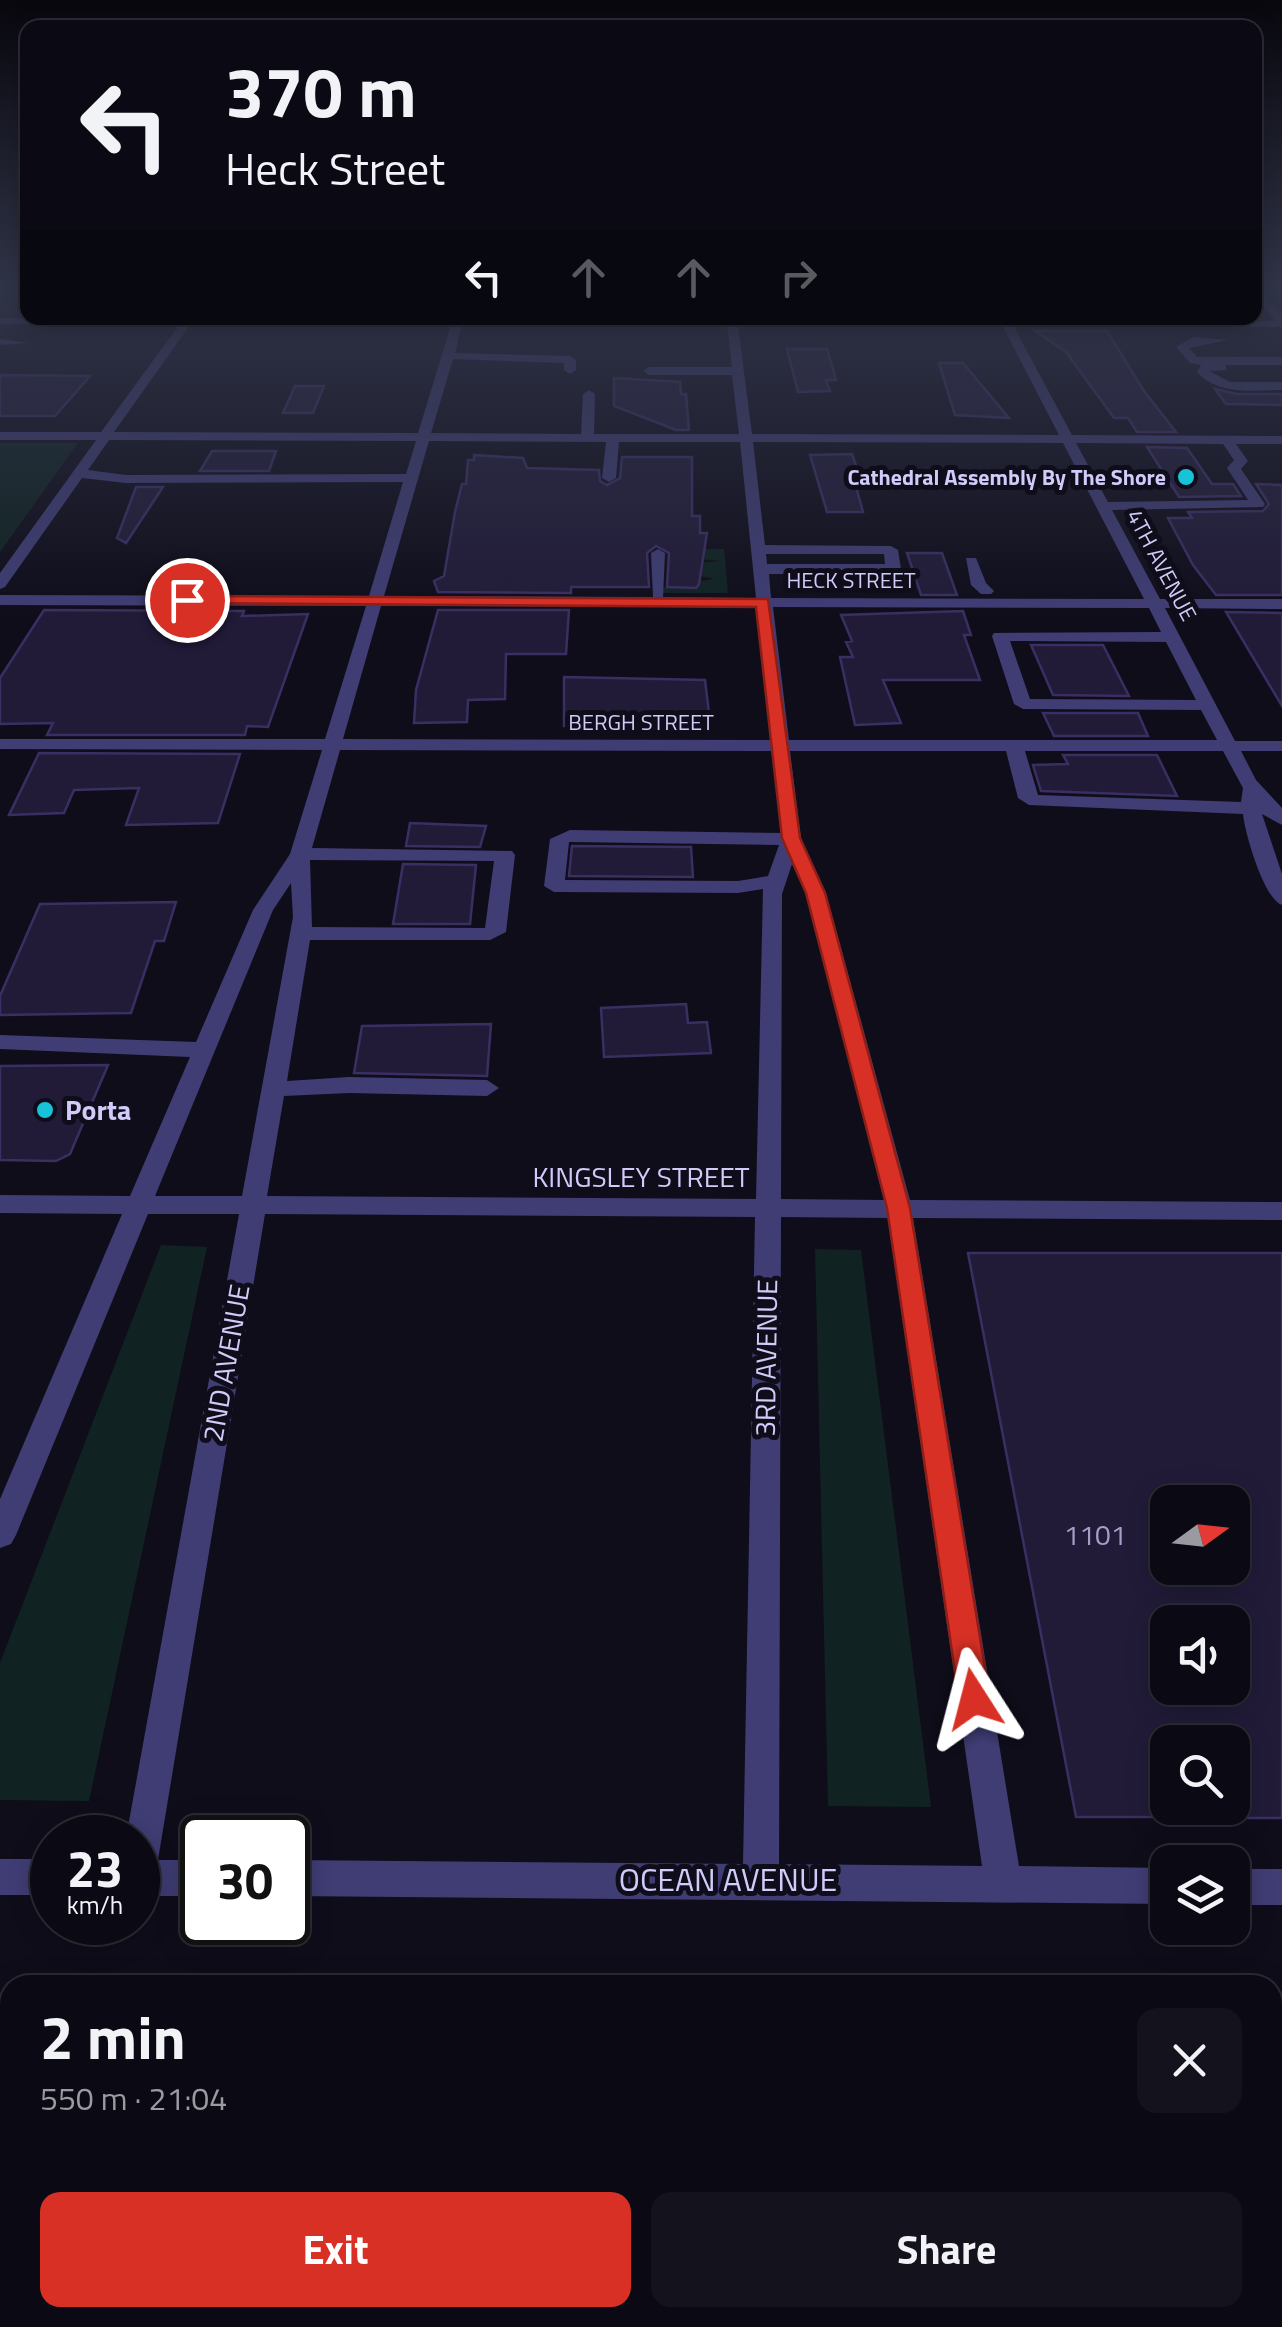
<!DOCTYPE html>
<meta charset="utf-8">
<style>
:root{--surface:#0b0a14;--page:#14131d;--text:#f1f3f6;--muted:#9a9aa0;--line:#2b2b34;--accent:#d93025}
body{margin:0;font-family:"Titillium Web",sans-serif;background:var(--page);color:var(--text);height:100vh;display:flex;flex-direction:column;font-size:38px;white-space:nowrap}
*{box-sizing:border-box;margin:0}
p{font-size:32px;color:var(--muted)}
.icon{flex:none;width:55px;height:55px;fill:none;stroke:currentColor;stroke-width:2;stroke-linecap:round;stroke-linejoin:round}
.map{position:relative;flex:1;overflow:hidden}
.sheet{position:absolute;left:0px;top:1975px;width:1282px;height:352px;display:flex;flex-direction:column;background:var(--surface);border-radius:30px 30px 0 0;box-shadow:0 5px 25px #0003,0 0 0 2px var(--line)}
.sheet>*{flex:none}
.guide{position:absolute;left:20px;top:20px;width:1242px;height:305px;border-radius:20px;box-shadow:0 5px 25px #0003,0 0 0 2px var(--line);background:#0b0a14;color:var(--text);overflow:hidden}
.needle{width:65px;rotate:75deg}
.fabs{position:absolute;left:1150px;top:1485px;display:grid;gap:20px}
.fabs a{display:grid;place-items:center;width:100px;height:100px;border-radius:20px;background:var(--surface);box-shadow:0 5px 25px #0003,0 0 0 2px var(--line);font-size:50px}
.speed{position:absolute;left:30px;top:1815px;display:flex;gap:20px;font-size:50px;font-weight:700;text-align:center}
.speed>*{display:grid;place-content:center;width:130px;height:130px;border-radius:50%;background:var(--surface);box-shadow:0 5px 25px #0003,0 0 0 2px var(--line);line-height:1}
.speed small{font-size:25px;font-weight:400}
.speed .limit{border:5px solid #111;border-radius:15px;background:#fff;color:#111}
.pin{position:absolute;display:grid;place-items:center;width:85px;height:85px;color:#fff;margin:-42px;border:5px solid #fff;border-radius:50%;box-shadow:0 2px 10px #0007}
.me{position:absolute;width:110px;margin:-55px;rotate:351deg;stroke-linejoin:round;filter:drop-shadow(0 0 8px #0008)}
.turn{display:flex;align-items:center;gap:35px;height:210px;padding:0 40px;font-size:45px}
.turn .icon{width:130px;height:130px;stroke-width:2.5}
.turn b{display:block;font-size:70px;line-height:85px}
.lanes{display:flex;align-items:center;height:95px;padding:0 40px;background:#0003;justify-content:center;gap:50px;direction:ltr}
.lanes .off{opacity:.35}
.round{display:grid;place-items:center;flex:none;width:105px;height:105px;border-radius:20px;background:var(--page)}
.headline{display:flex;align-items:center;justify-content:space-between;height:170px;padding:0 40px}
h1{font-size:60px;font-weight:700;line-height:75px}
.cta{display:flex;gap:20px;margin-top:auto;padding:20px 40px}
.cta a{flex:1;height:115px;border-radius:20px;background:var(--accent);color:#fff;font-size:40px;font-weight:700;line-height:115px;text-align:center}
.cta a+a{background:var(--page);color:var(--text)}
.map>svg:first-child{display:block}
</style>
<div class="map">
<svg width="1282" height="2327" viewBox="0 0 1282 2327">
<rect width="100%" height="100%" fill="#0f0d1a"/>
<!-- green -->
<path fill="#102322" d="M0 443H78L0 552Z
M695 549H724L728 593H660V587L695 588 700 581 714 579 700 576V563L721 561 699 559Z
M161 1245 207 1247 89 1801 0 1800V1663Z
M815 1249 861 1250 931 1807 828 1806Z
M0 2001 10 2002V2285H0Z"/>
<!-- building -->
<path fill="#211b38" stroke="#3a2f62" stroke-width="2.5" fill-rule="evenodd" d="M1035 331H1107L1144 391 1176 432H1137L1128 418H1114L1066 352Z
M787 349H827L836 380H826L830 391 798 392Z
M939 363H963L1009 418 955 415Z
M0 375 90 376 55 416H0Z
M614 378 680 382 681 394H686L689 430H676L614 406Z
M295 386H324L313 413H283Z
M1215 389 1237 394H1282V405L1226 404Z
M1147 447 1187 448 1212 484H1233L1241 496 1179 497Z
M212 451H276L269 471H200Z
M852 454 862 483H855L863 512H827L810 455Z
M474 455 523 458 527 468 599 470 600 481 607 485 620 478 622 457H692V516H700V533H707L699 584 696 588 667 587 669 553 656 546 647 553 649 587H571V593L438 592 434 581 444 576 455 512 462 484H466L468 460H474Z
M1256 484 1282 485V595H1216L1193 565 1168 518H1192L1188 512 1263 511 1269 504Z
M136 487H163L126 543 117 538Z
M907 553H942L957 595H921Z
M44 610 244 611 242 616 308 614 268 727 247 726 245 735H47L53 723 0 724V678Z
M438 610H569L566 654H506L505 699 468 700 467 722 414 723 416 690Z
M963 611 971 635H964L980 680H883L901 723 855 725 840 657H853L846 642 852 641 841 615Z
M1226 612 1282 613V706Z
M1031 645H1103L1129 696 1053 695Z
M564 677 705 680 710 721 564 726Z
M1043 713H1138L1148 736H1054Z
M39 753 240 754 218 823 126 825 139 788 74 790 64 813 9 815Z
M1063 755H1157L1177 796 1041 791 1033 765 1068 764Z
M410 823 486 826 480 847 406 846Z
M572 846 691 847 693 877 569 876Z
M403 864 476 865 470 924H393Z
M176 902 164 941H155L131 1013 0 1015V996L40 904Z
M686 1004 688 1023 707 1022 711 1053 604 1057 601 1008Z
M491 1024 487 1076 354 1073 362 1026Z
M108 1065 70 1154 56 1161 0 1160V1066Z
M968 1253H1282V1818H1232V1742H1168V1817H1076ZM1168 1502H1232V1568H1168ZM1168 1622H1232V1688H1168Z"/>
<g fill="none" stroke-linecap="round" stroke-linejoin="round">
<!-- minor -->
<path fill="#3f3d74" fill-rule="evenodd" d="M1255 291H1260L1282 314V327H1014L1072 435 1282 436V444H1236L1248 461 1241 469 1265 504 1263 507 1112 510 1160 599H1282V609L1165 608 1235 741H1282V751H1241L1256 780 1282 808V825L1262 814 1282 874V905C1264 899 1245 834 1243 814L1029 805 1018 798 1006 751H790L801 839 826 893 910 1200 1282 1202V1220L913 1218 1019 1866 1168 1868V1904L288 1896V1860L743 1864 755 1217 265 1214 158 1860H202V1896H138V1838H126L239 1214H148L16 1535 11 1544 0 1548V1499L122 1214 0 1213V1195L130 1196 190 1057 0 1049V1035L196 1042 253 910 290 854 322 750 0 749V739H325L366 606 0 605V595L369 596 403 482 126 483 82 478 5 587 0 589V573L96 440H0V432H101L179 325 0 324V318L1276 321 1255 298ZM190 325H451L418 433 114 432ZM462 325 727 326 732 367H649L643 371 649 375H732L739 434H594L595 394 589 390 583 394 581 434 431 433 453 359 564 363V370L570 374 576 370V360L570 356 455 353ZM738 326 1003 327 1059 435 752 434ZM109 440 416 441 406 474 126 475 88 470ZM429 441 606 442 602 478 609 482 616 478 619 442H740L756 598 663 597 665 553 658 549 651 553 653 597 384 596ZM753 442 1063 443 1144 599 771 598 769 574H893L901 569 898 550 891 546 765 545ZM1076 443 1223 444 1234 460 1227 468 1248 500 1108 502ZM766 554H884L885 564H767ZM381 606 757 607 771 740 343 739ZM773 607 1149 608 1161 632 994 633 992 636 1014 704 1023 709 1201 710 1217 740H789ZM1010 641 1166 642 1196 700 1030 699ZM340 750 772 751 781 833 570 830 550 839 544 886 554 892 738 893 763 889 756 1199 267 1196 284 1096 349 1093 487 1096 499 1088 487 1080 349 1077 287 1081 310 940H490L506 932 515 855 512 851 312 848ZM1025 751H1223L1243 788 1241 802 1038 795ZM569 842H571L779 845 768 876 738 881 565 880ZM310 860 494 861 485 928 312 927ZM792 864 806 893 884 1200 781 1199 782 894ZM291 883 293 917 242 1196H155L273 910ZM781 1217 888 1218 982 1866 779 1864Z
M1194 337 1228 340 1189 348 1197 357H1282V365H1226V370L1209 371 1230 382H1282V390C1252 390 1220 396 1197 372L1201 365 1190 363 1176 347Z
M0 339 28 343 0 345Z
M966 558H976L986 583 994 591 991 594H981L971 585Z
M0 1859H52V1895H0Z
M1232 1869H1282V1905H1232Z"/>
</g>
<!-- sky -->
<linearGradient id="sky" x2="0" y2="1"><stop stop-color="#08070e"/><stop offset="0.47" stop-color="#313549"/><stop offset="1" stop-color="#313549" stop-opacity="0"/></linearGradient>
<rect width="1282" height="617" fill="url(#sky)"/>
<!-- route -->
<path fill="#d93025" stroke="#8d1f18" stroke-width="2.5" d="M187 596 768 599 800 838 825 893 910 1208 990 1699 985 1709 974 1713 964 1709 959 1699 887 1208 806 893 782 838 756 607 182 603 180 600Z"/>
<!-- markers -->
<g fill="#18c3d8" stroke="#0f0d1a" stroke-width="4">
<circle cx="1186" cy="477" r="10"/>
<circle cx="45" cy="1110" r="10"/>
</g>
<g text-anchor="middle" stroke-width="10" stroke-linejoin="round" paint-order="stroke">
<!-- far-poi labels -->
<g font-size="22" font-weight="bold" fill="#d1cbf9" stroke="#0f0d1a" text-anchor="end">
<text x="1166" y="485">Cathedral Assembly By The Shore</text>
</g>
<!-- far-street labels -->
<g font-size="22" fill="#d1cbf9" stroke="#0f0d1a">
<text transform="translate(1162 565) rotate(62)" y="8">4TH AVENUE</text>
<text x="851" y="588">HECK STREET</text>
<text x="641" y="730">BERGH STREET</text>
</g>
<!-- poi labels -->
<g font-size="28" font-weight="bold" fill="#d1cbf9" stroke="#0f0d1a" text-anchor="start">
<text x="65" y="1120">Porta</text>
</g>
<!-- street labels -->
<g font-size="28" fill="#d1cbf9" stroke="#0f0d1a">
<text x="641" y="1187">KINGSLEY STREET</text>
<text transform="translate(766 1358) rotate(-89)" y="10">3RD AVENUE</text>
<text transform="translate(226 1363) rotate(-80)" y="10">2ND AVENUE</text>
</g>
<!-- near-number labels -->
<g font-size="28" fill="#a59fc9">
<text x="1095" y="1545">1101</text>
</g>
<!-- near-street labels -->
<g font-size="32" fill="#d1cbf9" stroke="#0f0d1a">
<text x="728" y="1891">OCEAN AVENUE</text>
</g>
</g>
</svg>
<div class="fabs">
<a><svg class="needle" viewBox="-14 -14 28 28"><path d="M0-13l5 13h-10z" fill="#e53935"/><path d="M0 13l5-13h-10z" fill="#9a9aa0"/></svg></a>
<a><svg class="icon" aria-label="sound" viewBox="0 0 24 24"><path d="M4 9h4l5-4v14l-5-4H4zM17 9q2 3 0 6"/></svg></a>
<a><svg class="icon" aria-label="search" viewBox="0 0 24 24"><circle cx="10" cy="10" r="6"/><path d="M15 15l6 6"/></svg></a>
<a><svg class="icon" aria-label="layers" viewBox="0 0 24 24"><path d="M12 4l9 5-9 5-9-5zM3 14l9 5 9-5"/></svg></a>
</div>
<div class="speed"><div>23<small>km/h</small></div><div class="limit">30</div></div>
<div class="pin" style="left:187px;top:600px;background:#d93025"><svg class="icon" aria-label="arrive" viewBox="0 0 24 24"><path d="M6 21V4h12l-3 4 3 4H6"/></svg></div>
<svg class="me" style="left:974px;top:1699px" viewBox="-20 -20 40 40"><path d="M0-17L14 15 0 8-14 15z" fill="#d93025" stroke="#fff" stroke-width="4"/></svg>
<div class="guide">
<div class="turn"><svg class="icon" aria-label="left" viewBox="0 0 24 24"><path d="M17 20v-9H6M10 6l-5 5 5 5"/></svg><div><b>370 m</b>Heck Street</div></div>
<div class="lanes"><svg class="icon" aria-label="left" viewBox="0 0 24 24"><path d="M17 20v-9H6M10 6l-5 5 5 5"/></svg><svg class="icon off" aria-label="ahead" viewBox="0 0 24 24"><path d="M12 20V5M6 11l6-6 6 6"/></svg><svg class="icon off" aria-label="ahead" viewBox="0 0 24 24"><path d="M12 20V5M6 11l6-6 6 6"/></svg><svg class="icon off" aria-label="right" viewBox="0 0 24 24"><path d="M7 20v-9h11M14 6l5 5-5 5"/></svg></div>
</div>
<section class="sheet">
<div class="headline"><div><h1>2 min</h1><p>550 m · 21:04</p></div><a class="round"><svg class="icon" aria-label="close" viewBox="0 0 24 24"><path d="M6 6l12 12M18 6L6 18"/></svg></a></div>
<div class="cta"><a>Exit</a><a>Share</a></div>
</section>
</div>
